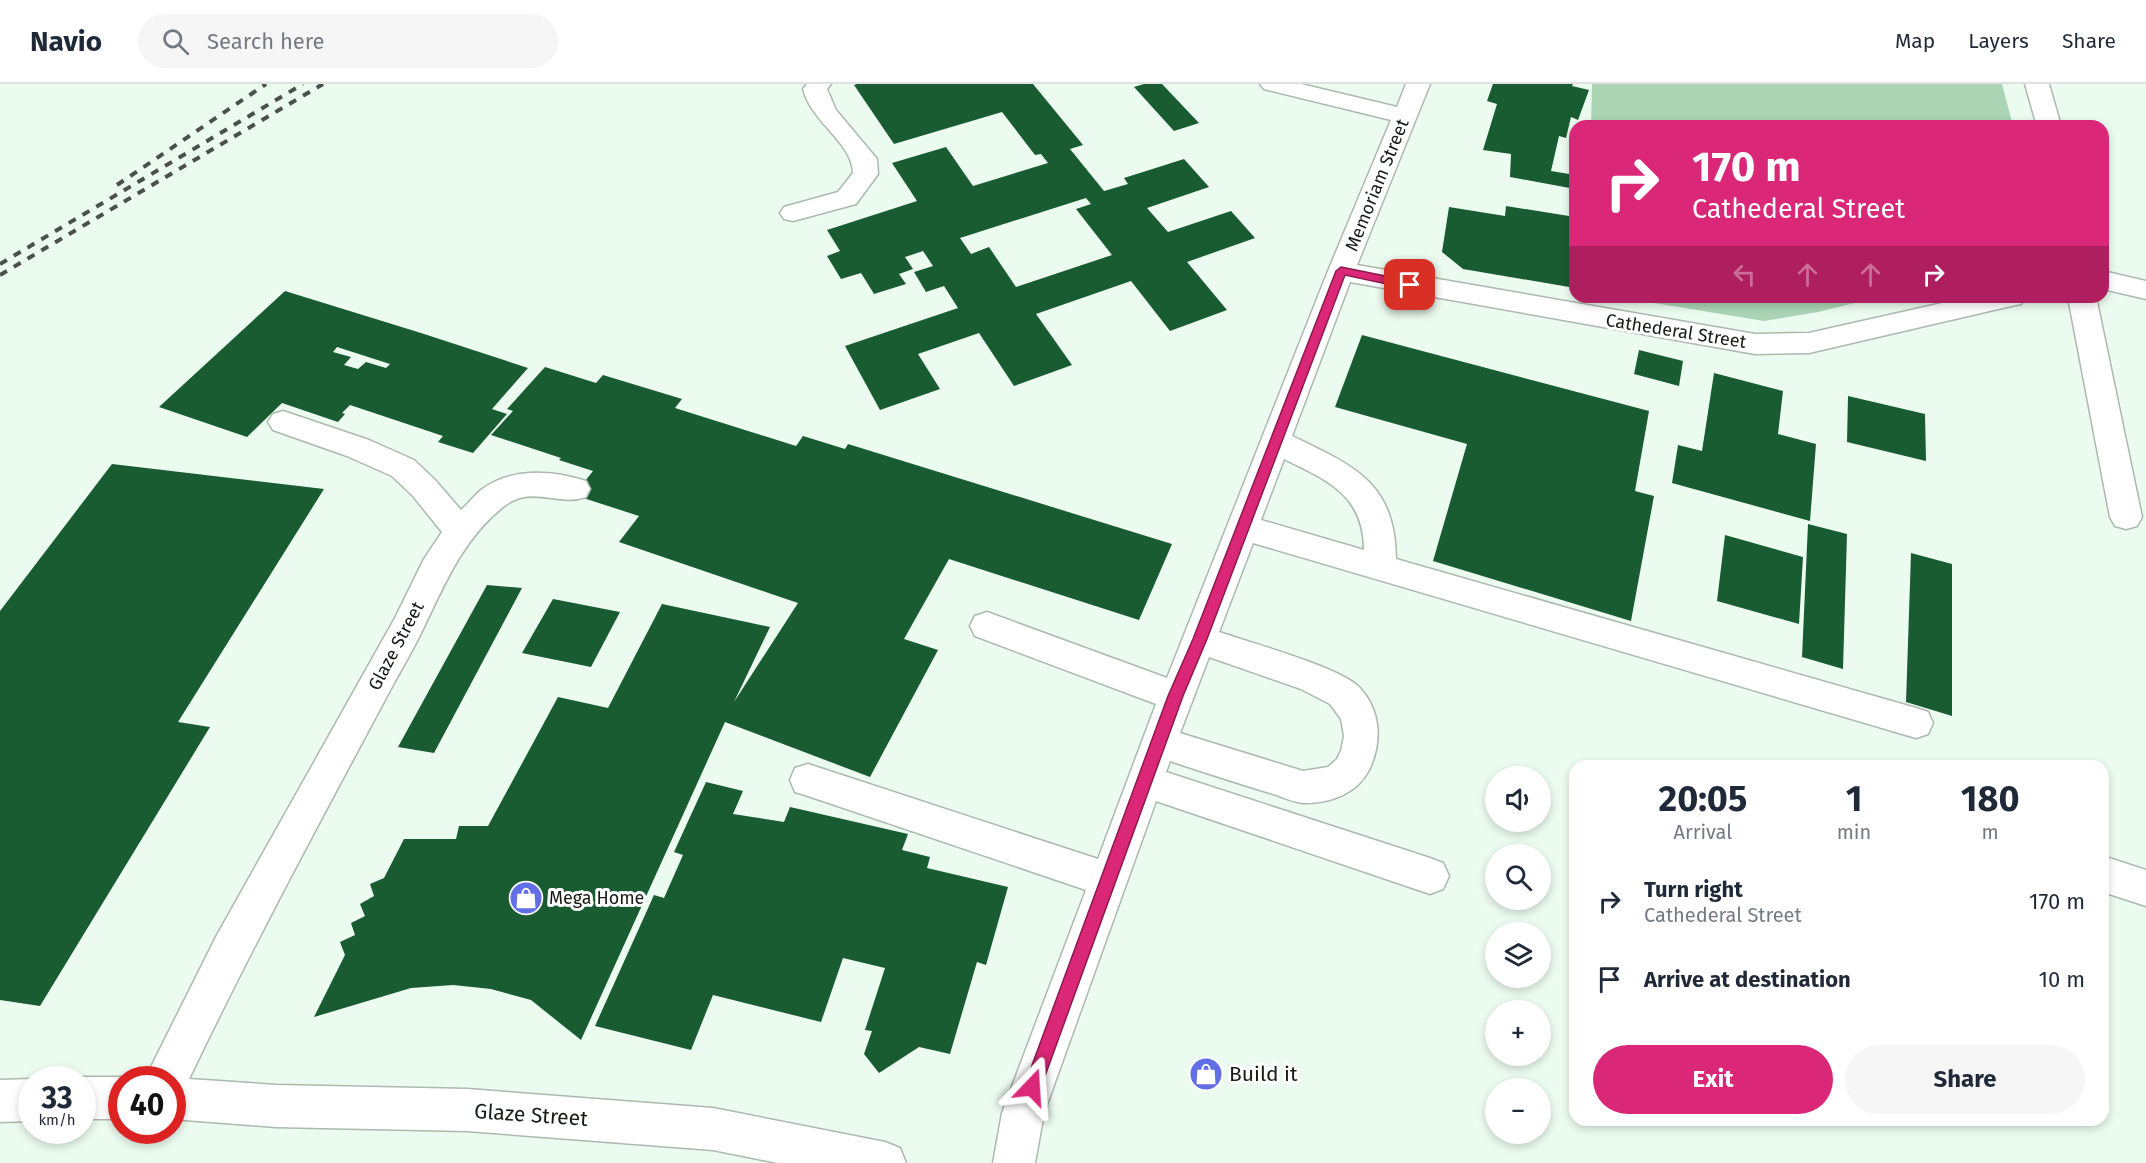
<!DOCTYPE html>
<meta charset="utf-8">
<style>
:root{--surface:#fff;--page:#f6f6f7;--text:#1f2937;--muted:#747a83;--line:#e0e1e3;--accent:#db2777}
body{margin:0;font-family:"Fira Sans",sans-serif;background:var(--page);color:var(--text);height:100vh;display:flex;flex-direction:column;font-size:22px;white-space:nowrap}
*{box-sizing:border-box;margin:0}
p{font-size:20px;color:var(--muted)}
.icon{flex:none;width:33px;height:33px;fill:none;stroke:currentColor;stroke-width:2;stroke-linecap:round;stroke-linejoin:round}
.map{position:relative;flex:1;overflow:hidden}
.details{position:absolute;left:1569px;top:676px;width:540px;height:366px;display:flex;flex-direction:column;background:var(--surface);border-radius:18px;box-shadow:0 3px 9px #0003}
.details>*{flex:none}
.hud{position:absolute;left:1569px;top:36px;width:540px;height:183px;border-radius:18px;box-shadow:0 3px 9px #0003;background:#db2777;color:#fff;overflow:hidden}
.controls{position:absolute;left:1485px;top:682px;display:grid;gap:12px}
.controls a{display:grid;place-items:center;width:66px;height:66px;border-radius:50%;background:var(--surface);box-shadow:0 3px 9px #0003;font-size:30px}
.speed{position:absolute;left:18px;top:982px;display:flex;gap:12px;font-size:30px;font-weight:700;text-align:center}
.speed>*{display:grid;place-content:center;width:78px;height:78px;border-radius:50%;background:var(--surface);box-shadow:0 3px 9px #0003;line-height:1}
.speed small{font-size:15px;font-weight:400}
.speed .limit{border:9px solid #d22;background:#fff;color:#111}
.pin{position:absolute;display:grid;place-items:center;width:51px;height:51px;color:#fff;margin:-26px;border-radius:12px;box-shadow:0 3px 9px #0006}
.me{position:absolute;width:66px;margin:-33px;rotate:20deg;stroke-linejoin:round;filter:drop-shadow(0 0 4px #0008)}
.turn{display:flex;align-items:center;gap:21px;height:126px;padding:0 24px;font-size:27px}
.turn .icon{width:78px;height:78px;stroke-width:2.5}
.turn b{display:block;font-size:42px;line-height:51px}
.lanes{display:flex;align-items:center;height:57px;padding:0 24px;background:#0003;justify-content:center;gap:30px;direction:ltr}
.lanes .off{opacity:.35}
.eta{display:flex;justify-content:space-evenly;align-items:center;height:102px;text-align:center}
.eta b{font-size:36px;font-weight:700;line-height:42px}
.cta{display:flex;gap:12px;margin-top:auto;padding:12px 24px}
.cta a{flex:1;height:69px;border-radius:36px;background:var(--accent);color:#fff;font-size:24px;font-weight:700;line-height:69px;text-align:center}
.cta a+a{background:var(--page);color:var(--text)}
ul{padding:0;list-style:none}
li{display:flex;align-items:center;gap:18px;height:78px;padding:0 24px}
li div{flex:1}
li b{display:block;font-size:22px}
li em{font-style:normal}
header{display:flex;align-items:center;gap:36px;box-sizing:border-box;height:84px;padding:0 30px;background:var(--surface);border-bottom:2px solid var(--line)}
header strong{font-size:28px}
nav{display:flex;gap:33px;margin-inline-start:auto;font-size:21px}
.search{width:420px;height:54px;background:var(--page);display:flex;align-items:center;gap:15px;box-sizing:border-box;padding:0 21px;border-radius:33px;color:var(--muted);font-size:22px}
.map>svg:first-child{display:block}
</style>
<header>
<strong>Navio</strong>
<div class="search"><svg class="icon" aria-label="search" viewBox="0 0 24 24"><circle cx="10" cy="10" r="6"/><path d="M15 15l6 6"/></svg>Search here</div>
<nav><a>Map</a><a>Layers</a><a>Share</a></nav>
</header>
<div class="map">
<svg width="2146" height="1079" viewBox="0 0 2146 1079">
<rect width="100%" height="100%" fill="#ecfbef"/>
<!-- green -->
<path fill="#aad4b4" d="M1592 0H2002L2013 42H1591Z
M1648 213H1879L1818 228 1764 237 1648 218Z"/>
<!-- building -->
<path fill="#1a5c32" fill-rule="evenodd" d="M857 0H1033L1083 61 1070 65 1104 107 1128 100 1124 94 1184 75 1209 103 1147 124 1168 148 1231 127 1255 154 1187 178 1227 226 1170 247 1131 197 1036 230 1072 281 1014 302 979 249 918 270 940 305 880 326 845 262 958 224 944 202 926 208 914 188 933 182 923 167 905 173 913 185 899 190 906 200 874 210 861 189 841 195 827 172 840 167 827 146 917 117 892 79 946 63 973 102 1048 79 1041 70 1035 71 1002 28 894 60 854 1ZM1086 114 1091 120 1076 125 1112 171 1016 203 989 163 971 170 960 154Z
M1144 0H1162L1199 39 1174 47 1134 3Z
M1493 0H1573L1572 2 1589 6 1578 36 1571 33 1566 54 1559 52 1551 87 1575 91V105L1510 93 1511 70 1483 66 1497 20 1487 17Z
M1506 122 1575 133V204L1463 185 1442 168 1449 123 1505 132Z
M285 207 421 249 528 284 492 325 507 330 473 369 438 358 443 352 350 321 342 329 345 330 338 338 282 319 247 353 159 323ZM337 263 390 280 386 284 366 278 358 285 344 281 351 273 333 268Z
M1362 251 1649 327 1635 407 1654 412 1631 537 1433 477 1467 360 1335 323Z
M1639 266 1683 277 1679 302 1634 290Z
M545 283 596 299 603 291 682 315 675 324 796 362 803 352 845 365 848 360 1172 460 1139 536 949 475 904 555 938 566 870 693 725 638 581 956 531 916 491 905 453 901 411 904 314 933 345 871 340 858 355 851 351 839 365 832 360 820 374 812 370 800 384 794 404 755H456L459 742H488L558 613 608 624 662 520 770 543 734 618 798 519 619 458 639 432 574 411 593 387 559 376 561 374 491 351 513 327 507 325Z
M1714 289 1783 307 1778 350 1816 360 1810 437 1672 399 1678 361 1702 367Z
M1848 312 1925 330 1926 377 1847 358Z
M112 380 324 405 178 638 210 643 40 922 0 916V527Z
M1808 440 1847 450 1843 585 1802 573Z
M1725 451 1803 473 1799 540 1717 517Z
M1911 469 1952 480V632L1906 618Z
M487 501 522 504 434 669 398 663Z
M553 515 620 528 591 583 522 569Z
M706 698 743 707 733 730 784 738 790 723 908 750 902 766 930 773 927 784 1008 803 986 881 977 878 950 970 919 963 879 989 864 970 872 947 865 946 885 884 843 874 821 938 713 911 691 966 595 942 654 811 664 814 683 771 674 768Z"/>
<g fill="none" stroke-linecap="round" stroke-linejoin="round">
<defs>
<path id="minor" d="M807 0H831L827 5 836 26 877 75 878 90 856 120 793 137 784 135 780 129 784 123 838 108 853 89C852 58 811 38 803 5Z
M1260 0H1301L1397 23 1406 0H1430L1357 181 1755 250 1809 249 1969 213H2025L2021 220 2011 222 1809 269 1755 270 1350 198 1292 352C1354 382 1395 398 1396 475L1916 624 1928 628 1933 639 1928 650 1916 654 1253 459 1219 548C1249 558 1341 584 1359 603 1381 626 1382 657 1370 684 1358 709 1332 719 1305 719 1294 719 1281 712 1270 709 1237 699 1203 688 1170 677L1166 688 1430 774 1443 779 1449 792 1443 805 1430 810 1156 717 1044 1029 1035 1079H993L1002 1029 1086 806 808 712 795 708 790 696 795 684 808 680 1098 775 1156 620 975 552 970 542 975 532 987 528 1167 594 1328 187 1391 36 1264 5ZM1284 375C1327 396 1364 411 1364 466L1261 436ZM1209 573 1301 605 1330 620 1341 635 1344 652 1341 667 1337 675 1328 683 1303 687 1180 649Z
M2025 0H2049L2061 42H2037Z
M2103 187 2146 197V215L2103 205Z
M2068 213H2096L2142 433 2137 442 2126 445 2115 442 2110 433Z
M283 327 369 356 414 376 435 396 461 426C468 420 474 412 481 406 511 383 552 386 586 397L590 405 586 413C557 423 532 400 503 423 464 454 445 499 424 543 415 562 404 581 394 599 324 730 253 861 189 995L276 1001 467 1005 713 1024 885 1058 900 1064 906 1079H778L713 1066 467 1047 276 1043 172 1035V996H146L152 981 217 851 395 534 424 475 442 448 413 412 392 392 347 372 273 346 268 338 273 330Z
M2103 772 2146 786V822L2103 808Z
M82 993H122L129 996H122V1035H82V996H75Z
M32 995 34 996H32V1037L0 1038V996Z"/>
</defs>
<!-- minor casing -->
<use href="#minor" stroke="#abb9ae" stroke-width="3"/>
<!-- minor -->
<use href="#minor" fill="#fff" fill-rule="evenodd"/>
<!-- rail -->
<path stroke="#4a514b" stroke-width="4" stroke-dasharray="8 8" stroke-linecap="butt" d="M117 101 266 0
M0 180 303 0
M0 191 323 0"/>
</g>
<!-- route -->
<path fill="#db2777" stroke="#8e194d" stroke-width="1.5" d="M1341 183 1410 197 1416 201 1410 205 1345 191 1207 555 1183 612 1041 1003 1038 1009 1032 1011 1026 1009 1024 1003 1168 612 1193 555 1336 187Z"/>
<!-- icons -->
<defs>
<symbol id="shop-disc" viewBox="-11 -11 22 22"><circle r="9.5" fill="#616ee6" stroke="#fff"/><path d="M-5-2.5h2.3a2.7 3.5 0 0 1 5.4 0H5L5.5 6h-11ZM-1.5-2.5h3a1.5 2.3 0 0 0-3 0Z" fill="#fff"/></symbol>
</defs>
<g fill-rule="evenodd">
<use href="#shop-disc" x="507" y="795" width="38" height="38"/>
<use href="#shop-disc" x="1187" y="971" width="38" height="38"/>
</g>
<g text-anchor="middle" stroke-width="6" stroke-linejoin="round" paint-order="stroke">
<!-- street labels -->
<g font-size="18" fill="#161b17" stroke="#fff">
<text transform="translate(1377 101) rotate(-68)" y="6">Memoriam Street</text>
<text transform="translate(1676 247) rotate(9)" y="6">Cathederal Street</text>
<text transform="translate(396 562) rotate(-62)" y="6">Glaze Street</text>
</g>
<!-- poi labels -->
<g font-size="18" fill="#161b17" stroke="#fff" text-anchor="start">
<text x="549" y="820">Mega Home</text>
</g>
<!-- near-poi labels -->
<g font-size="21" fill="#161b17" stroke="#fff" text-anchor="start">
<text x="1229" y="997">Build it</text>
</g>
<!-- near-street labels -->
<g font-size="21" fill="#161b17" stroke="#fff">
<text transform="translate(531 1031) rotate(4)" y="7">Glaze Street</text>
</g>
</g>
</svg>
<div class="controls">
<a><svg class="icon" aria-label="sound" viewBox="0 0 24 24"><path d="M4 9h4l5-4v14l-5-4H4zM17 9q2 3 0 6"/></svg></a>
<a><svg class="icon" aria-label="search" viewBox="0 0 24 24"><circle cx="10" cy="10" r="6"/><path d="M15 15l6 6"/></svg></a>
<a><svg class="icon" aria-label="layers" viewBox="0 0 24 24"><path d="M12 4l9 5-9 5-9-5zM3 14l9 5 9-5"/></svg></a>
<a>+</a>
<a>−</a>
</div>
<div class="speed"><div>33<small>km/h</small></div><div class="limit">40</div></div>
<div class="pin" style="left:1410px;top:201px;background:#d93025"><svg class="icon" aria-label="arrive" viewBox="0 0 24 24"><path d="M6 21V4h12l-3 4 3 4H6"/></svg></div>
<svg class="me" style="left:1032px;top:1003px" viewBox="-20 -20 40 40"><path d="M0-17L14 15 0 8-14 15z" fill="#db2777" stroke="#fff" stroke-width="4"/></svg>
<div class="hud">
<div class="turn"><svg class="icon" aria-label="right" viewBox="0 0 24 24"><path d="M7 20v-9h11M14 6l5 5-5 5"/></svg><div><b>170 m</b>Cathederal Street</div></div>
<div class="lanes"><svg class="icon off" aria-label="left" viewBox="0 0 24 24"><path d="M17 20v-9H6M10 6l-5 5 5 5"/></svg><svg class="icon off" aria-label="ahead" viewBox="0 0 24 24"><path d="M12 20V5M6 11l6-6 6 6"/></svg><svg class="icon off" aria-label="ahead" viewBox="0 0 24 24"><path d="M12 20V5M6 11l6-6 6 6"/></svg><svg class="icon" aria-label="right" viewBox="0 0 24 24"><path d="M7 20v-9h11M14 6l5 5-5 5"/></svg></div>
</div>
<section class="details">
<div class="eta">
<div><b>20:05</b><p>Arrival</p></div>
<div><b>1</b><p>min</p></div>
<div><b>180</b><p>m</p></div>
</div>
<ul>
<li><svg class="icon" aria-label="right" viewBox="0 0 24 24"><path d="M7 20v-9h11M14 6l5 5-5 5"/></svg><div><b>Turn right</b><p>Cathederal Street</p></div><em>170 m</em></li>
<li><svg class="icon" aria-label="arrive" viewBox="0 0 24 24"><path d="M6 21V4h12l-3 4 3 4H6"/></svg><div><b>Arrive at destination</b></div><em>10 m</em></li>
</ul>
<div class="cta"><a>Exit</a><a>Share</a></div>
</section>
</div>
